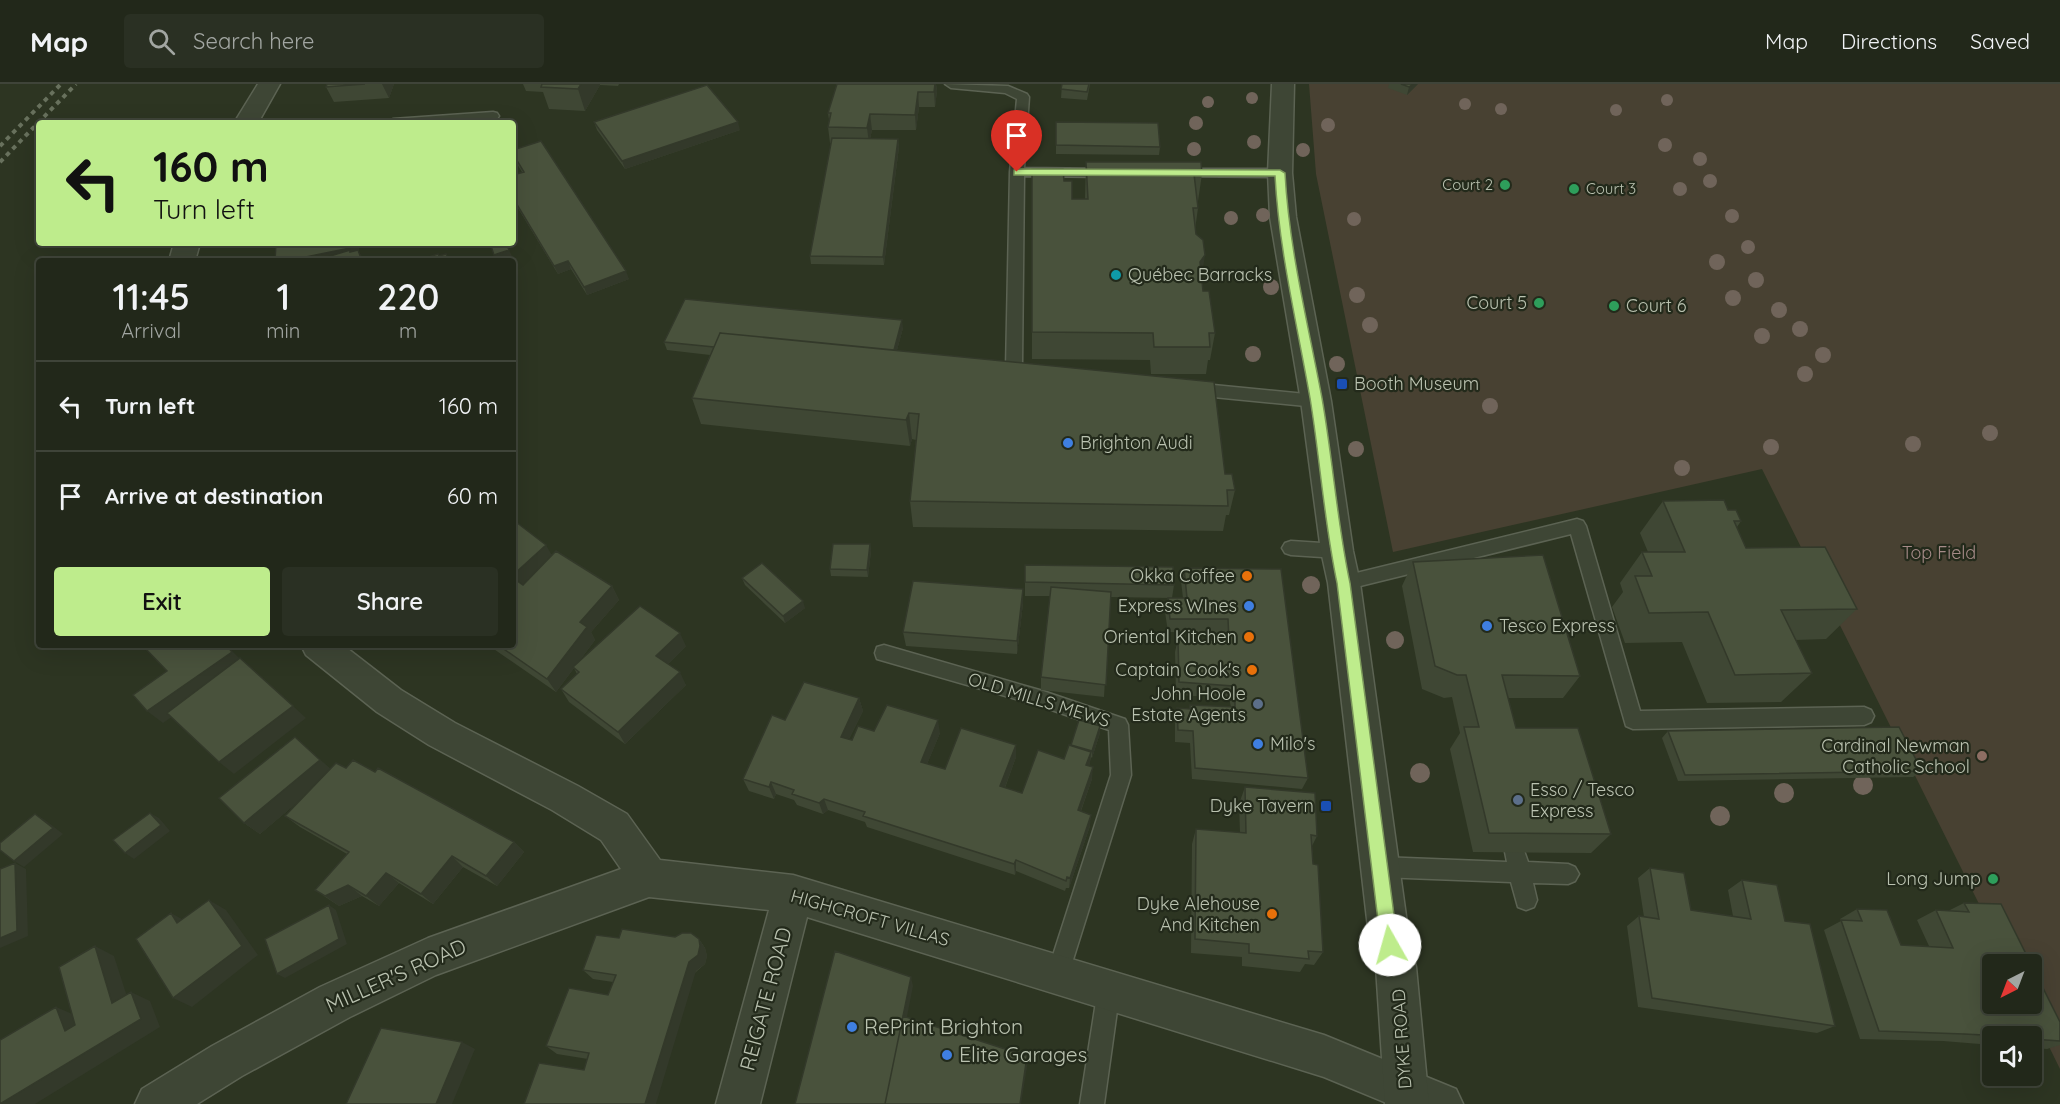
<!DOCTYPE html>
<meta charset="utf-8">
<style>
:root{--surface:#22281a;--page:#2a3023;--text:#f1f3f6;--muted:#a2a6a2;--line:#3f4439;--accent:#beec8c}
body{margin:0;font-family:Quicksand,sans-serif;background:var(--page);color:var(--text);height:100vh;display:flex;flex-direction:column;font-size:22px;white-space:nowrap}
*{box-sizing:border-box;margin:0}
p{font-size:20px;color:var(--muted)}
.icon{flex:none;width:33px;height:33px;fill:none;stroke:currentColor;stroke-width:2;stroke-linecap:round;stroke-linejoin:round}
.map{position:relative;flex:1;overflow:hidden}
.side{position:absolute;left:36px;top:174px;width:480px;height:390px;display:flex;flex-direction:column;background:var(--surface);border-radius:6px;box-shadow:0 6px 24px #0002,0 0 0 2px var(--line)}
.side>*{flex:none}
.banner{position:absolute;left:36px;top:36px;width:480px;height:126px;border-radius:6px;box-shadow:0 6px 24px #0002,0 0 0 2px var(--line);background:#beec8c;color:#111;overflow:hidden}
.needle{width:39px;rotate:222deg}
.buttons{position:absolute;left:1982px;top:870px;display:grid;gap:12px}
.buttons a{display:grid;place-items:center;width:60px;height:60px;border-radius:6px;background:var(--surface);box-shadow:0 6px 24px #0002,0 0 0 2px var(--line);font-size:30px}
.pin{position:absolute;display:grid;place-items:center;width:51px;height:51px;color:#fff;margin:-62px -26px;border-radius:50% 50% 50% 0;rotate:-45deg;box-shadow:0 0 6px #0007}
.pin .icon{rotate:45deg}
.me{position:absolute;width:66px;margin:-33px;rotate:353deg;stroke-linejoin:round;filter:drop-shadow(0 0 4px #0008)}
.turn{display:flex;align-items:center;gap:21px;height:126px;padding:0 18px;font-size:27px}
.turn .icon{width:78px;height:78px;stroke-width:2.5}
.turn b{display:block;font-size:42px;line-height:51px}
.eta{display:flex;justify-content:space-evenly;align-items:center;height:102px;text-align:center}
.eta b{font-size:36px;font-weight:600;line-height:42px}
.cta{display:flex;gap:12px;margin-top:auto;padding:12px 18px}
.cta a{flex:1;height:69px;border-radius:6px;background:var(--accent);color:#111;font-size:24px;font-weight:600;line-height:69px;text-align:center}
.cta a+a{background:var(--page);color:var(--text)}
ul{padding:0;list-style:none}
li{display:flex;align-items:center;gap:18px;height:90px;padding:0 18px;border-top:2px solid var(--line)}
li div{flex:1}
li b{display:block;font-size:22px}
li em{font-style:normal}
header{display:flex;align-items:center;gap:36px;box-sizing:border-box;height:84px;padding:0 30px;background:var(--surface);border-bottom:2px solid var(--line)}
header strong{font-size:28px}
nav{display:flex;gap:33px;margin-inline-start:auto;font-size:21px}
.search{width:420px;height:54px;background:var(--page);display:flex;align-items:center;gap:15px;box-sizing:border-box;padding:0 21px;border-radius:6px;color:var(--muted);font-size:22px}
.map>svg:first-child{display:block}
</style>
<header>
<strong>Map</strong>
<div class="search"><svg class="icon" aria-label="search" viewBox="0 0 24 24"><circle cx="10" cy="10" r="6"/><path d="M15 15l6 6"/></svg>Search here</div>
<nav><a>Map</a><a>Directions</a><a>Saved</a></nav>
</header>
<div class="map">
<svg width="2060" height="1020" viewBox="0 0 2060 1020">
<rect width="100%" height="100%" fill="#2d3522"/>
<!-- green -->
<path fill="#484132" d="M1309 0H2060V985L2028 920H2031V880H2009L1762 385 1393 468 1316 90Z"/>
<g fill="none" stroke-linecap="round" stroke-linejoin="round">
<defs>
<path id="service" d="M945 0 1008 2 1027 10 1029 13 1024 84 1111 85 1118 89 1111 93 1024 92 1022 280 1036 283 1039 287 1036 291 1031 292 1009 289 1006 285 1010 88 1017 15 1005 9 951 4Z
M493 28 497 29 499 32 497 35 448 39H387L393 35Z
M1177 85H1280L1287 89 1280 93 1172 92 1170 89Z
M1193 299 1316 311 1322 313 1324 317 1322 321 1316 323 1193 311 1187 309 1185 305 1187 301Z
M1577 435 1583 437 1586 442 1640 627 1864 623 1871 626 1874 632 1871 638 1864 641 1633 645 1626 642 1571 450 1344 506 1338 504 1335 499 1338 494 1344 492Z
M1291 457 1337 460 1343 462 1346 467 1343 472 1337 474 1291 471 1285 469 1282 464 1285 459Z
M884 561 1043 607 1125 635 1128 641 1131 691 1066 898 1058 901 1050 898 1047 890 1111 691 1109 646 1043 623 877 575 875 569 877 563Z
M1515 758 1522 761 1528 778 1568 780 1575 783 1579 790 1575 797 1568 800 1533 799 1537 816 1534 823 1526 826 1518 823 1511 798 1380 793 1373 790 1369 783 1373 776 1380 773 1507 778 1505 768 1508 761Z
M1109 894 1117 897 1120 905 1104 1020H1080L1098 905 1101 897Z"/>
<path id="minor" d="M258 0H280L258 39H234Z
M174 159H200L195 177H169Z
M301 561H343L401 606 455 639 578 702 627 730 660 776 793 791 1324 951 1456 1005 1463 1020H1389L1324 993 807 833 760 1020H716L769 826 649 813 436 891 350 933 242 992 197 1020H135L142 1005 212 962 320 903 428 854 621 785 601 756 552 726 429 661 377 628 306 571Z"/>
<path id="tertiary" d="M1272 0H1294L1292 89 1296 133 1331 317 1353 467 1360 499 1410 861 1416 883 1429 1020H1385L1376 883 1370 861 1328 499 1321 467 1301 317 1270 133 1268 89Z"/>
</defs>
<!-- service casing -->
<use href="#service" stroke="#5c6353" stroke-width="3"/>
<!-- minor casing -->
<use href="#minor" stroke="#5c6353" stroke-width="3"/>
<!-- tertiary casing -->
<use href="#tertiary" stroke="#5c6353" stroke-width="3"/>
<!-- service -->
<use href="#service" fill="#3e4635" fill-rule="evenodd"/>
<!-- minor -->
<use href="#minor" fill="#3e4635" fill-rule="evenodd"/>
<!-- tertiary -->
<use href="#tertiary" fill="#3e4635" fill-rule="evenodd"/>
<!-- rail -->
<path stroke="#68715d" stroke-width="4" stroke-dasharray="4.5 4.5" stroke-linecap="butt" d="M0 62 61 0
M0 78 76 0"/>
</g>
<!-- trees -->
<g fill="#70645a">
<circle cx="1252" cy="14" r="6"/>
<circle cx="1667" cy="16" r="6"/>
<circle cx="1208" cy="18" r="6"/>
<circle cx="1465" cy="20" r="6"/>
<circle cx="1501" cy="25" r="6"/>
<circle cx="1616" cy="26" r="6"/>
<circle cx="1196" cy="39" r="7"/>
<circle cx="1328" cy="41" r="7"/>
<circle cx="1254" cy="58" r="7"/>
<circle cx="1665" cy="61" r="7"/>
<circle cx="1194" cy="65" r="7"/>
<circle cx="1303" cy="66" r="7"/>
<circle cx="1700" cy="75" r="7"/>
<circle cx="1710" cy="97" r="7"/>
<circle cx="1680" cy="105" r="7"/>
<circle cx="1263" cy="131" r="7"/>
<circle cx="1732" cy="132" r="7"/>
<circle cx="1231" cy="134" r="7"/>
<circle cx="1354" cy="135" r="7"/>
<circle cx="1748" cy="163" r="7"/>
<circle cx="1717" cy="178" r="8"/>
<circle cx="1756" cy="196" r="8"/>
<circle cx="1271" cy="203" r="8"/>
<circle cx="1357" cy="211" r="8"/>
<circle cx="1733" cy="214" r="8"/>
<circle cx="1779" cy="226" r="8"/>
<circle cx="1370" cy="241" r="8"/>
<circle cx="1800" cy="245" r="8"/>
<circle cx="1762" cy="252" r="8"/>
<circle cx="1253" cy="270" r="8"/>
<circle cx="1823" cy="271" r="8"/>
<circle cx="1337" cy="280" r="8"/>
<circle cx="1805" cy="290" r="8"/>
<circle cx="1490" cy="322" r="8"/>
<circle cx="1990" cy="349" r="8"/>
<circle cx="1913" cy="360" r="8"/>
<circle cx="1771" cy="363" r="8"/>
<circle cx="1356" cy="365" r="8"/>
<circle cx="1682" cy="384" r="8"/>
<circle cx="1311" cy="501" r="9"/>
<circle cx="1395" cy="556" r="9"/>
<circle cx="1420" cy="689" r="10"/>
<circle cx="1863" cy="701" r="10"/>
<circle cx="1784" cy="709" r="10"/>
<circle cx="1720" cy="732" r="10"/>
</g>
<!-- wall -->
<path fill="#3f4734" d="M327 0H394L389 14 334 18 326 3Z
M523 0H619L618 2 600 1 585 27 549 25 543 8 526 7Z
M837 0H936L937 7 935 23H919L916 46H872L870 55H898L899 63 884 181 811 180 810 172 831 59H830L828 43 829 36 828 29Z
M1062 0H1090L1087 16 1061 14Z
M1389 0H1418L1407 11 1388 4Z
M594 38 740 46 625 85 597 46Z
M1056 38 1160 63 1159 71 1056 70Z
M513 66 629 195 587 211 571 185 558 190 513 116V91L522 88 514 75 513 72Z
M1086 78 1202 90 1198 117V124L1195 146 1203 207 1215 249 1210 276H1208L1206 290H1151L1150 276 1032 275V85L1064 97 1072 115H1085Z
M903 244 897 266 1225 390 1235 406 1229 431H1226L1223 447 913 443 910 417 916 356 912 355 910 362 701 340 692 314 710 271 667 266 664 258Z
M1663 417 1728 426 1741 437 1737 443 1746 464 1857 525 1826 555 1795 556 1812 589 1781 618 1707 619 1682 558 1625 559 1612 523 1623 508 1620 499 1642 468H1648L1640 449Z
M513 440 552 471 612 502 619 516 591 548 595 556 577 580 686 562 668 580 686 601 625 660 569 618 561 605 577 590 574 584 556 608 488 561H513Z
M870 460 871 467 868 493 831 492 830 485Z
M1413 478 1580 592 1563 614H1508L1516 644 1611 750 1591 769 1473 768 1450 665 1460 649 1452 613 1444 614 1422 605 1402 502Z
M1025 481 1174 501 1172 514 1110 513 1104 613 1041 606V593L1050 512H1025Z
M1184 484 1281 485 1308 694 1302 705 1192 695 1190 659 1175 658V637L1177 624 1189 625 1190 621 1231 623 1229 614 1176 611 1175 568 1178 555 1225 557V549L1168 548 1165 528 1168 514H1183L1181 497Z
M742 494 805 524 785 539 745 501Z
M1023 519 1017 570 906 562 903 548Z
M859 614 863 627 849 655 852 656 874 647 940 649 927 680 945 685 1016 661V673L1005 704 1022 709 1064 675 1071 662 1100 642V649L1092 674 1091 673 1089 682 1092 695 1081 727 1090 742 1069 804H1066L1065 807 1016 787 1015 791 867 743 865 738 828 726 823 730 797 721 794 716 776 710 774 715 749 707 743 695 785 636Z
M1668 647 1922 687 1913 693 1678 697 1662 654Z
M295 653 330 685 514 758 524 768 497 802 463 783 433 820 399 799 379 822 362 812 339 822 315 806 347 770 300 743 285 732 300 716 260 750 244 739Z
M1245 703 1317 752 1312 762 1313 780 1323 868 1314 881 1305 880 1300 888 1242 882V873L1191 869 1192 760 1196 745 1240 749 1239 720Z
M1650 784 1691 826 1733 832 1728 806 1742 796 1785 837 1835 942 1817 949 1638 923 1627 842 1639 832 1644 833 1638 794Z
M1964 819 2060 938V961L2047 965 2031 964V952H1992V961L1943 957 1860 955 1824 846 1841 837 1840 835 1857 825 1901 861 1929 862 1917 836 1936 826 1948 827Z
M675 853 699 855 705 864 707 872 705 880 584 986 588 975 557 970 546 962 608 911 613 898 593 895 583 886 619 854Z"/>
<!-- shaded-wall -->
<path fill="#33392a" d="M382 0H394L389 14Z
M581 0H600V1L585 27 578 5Z
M935 0H936L937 7 935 23 934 8Z
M1413 0H1418L1407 11 1409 3Z
M918 8 919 23 916 46 915 31Z
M870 30 872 46 869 59 867 44Z
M738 38 740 46 625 85 622 77Z
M898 55 899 63 884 181 883 173Z
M350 159H359V168L365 177H286Z
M509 166 513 174 503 177H497L494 171Z
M1205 171 1201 198 1200 178Z
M568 177 571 185 558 190 554 182Z
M626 187 629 195 587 211 584 203Z
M902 236 903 244 894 277 893 269Z
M909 329 912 355 910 362 906 336Z
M870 460 871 467 868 493 867 486Z
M546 461 554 475 520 506 513 495V491Z
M612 502 619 516 591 548 595 556 556 608 547 595 580 538Z
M1023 505V519L1017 570V557Z
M803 517 805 524 785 539 783 532Z
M680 549 686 562 663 585 656 572Z
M226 561 246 581 163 639 147 627Z
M680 588 686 601 625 660 618 648Z
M859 614 863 627 844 665 841 653Z
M293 622 306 634 234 690 219 678Z
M938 636 940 649 923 690 921 678Z
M1100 642V649L1092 674V667Z
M295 653 334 688 260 750 244 739Z
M1016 661V673L1001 714 1000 702Z
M1091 668 1090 680 1085 693 1086 681Z
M1093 683 1092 695 1077 737 1078 726Z
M771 698 776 710 774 715 769 703Z
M824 715 828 726 823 730 819 719Z
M150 729 159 734 170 747 134 775 125 769Z
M35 730 45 736 63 750 24 783 14 777Z
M1091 731 1090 742 1069 804 1070 794Z
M514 758 524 768 497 802 486 792Z
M452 772 463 783 433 820 421 810Z
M1016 776V787L1015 791 1014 780Z
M15 779 26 785 28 852 0 864V854Z
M386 789 399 799 379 822 366 812Z
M348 801 362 812 339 822 325 812Z
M209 816 226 826 258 871 192 923 173 914Z
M329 821 336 826 347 860 285 894 277 890Z
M171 829 189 839H177Z
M699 855 705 864 707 872 705 880 696 887 656 1020H645L689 878Z
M95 862 114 872 132 928 112 919Z
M911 893 913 902 890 1020H885Z
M131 908 150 917 160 943 35 1020H1Z
M56 923 77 932 86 954 65 947Z
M462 958 475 965 452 1020H436Z
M1027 972V983L1021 1020H1020Z"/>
<!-- building -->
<path fill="#49523c" stroke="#33392a" stroke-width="1.5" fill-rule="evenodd" d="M327 0H365L326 3Z
M542 0H581L578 5 541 3Z
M837 0H935L934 8H918L915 31 870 30 867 44 828 43 831 29H828Z
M1062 0H1089L1087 8 1061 5Z
M1401 0H1413L1409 3Z
M707 1 738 38 622 77 594 38Z
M1056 38 1158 39 1160 63 1056 61Z
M832 54 898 55 883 173 810 172Z
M541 57 626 187 584 203 568 177 554 182 513 114V91L524 88 513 70V66Z
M1086 78H1201L1202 90H1194L1198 124H1193L1196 150 1203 156 1205 171 1200 178 1203 207H1209L1215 249H1209L1210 263H1154L1153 249 1032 248V85H1063L1064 97H1072V115H1088Z
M276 159H350V164L286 177H275Z
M501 159H506L509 166 494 171 491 162Z
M350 166V168L358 166 362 177H314Z
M438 170 439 172 446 170 449 177H416Z
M685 215 902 236 894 266 720 249 714 263 664 258Z
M720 249 1214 298 1225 390H1232L1235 406H1227L1228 422 910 417 919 330 909 329 906 336 692 314Z
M1724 416 1728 426H1736L1741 437H1734L1746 464 1825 463 1857 525 1781 526 1812 589 1735 591 1708 528 1649 529 1635 492H1652L1642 468H1685L1663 417Z
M516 438 546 461 513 491V441Z
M833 460H870L867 486 830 485Z
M556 467 612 502 580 538 587 543 547 595 498 561H513V494L523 501Z
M1543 471 1580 592 1502 591 1516 644H1578L1611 750 1489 749 1464 643H1479L1466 591H1457L1435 582 1413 478Z
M762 479 803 517 783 532 742 494Z
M1025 481 1173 483 1174 501 1025 498Z
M1184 484 1281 485 1308 694 1195 684 1193 647 1178 646 1177 624 1190 625V621L1235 623V612L1233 602 1179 598 1178 555 1229 557 1228 535H1170L1168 514H1187Z
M913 497 1023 505 1017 557 903 548Z
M1051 503 1111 508 1106 601 1041 593Z
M640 522 680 549 656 572 680 588 618 648 561 605 579 588 573 583Z
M142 561H226L232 568 147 627 133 611 167 587Z
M240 574 293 622 219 678 167 629Z
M804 598 859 614 841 653 852 656 858 642 874 647 887 621 938 636 921 678 945 685 961 644 1016 661 1000 702 1022 709 1038 666 1064 675 1069 661 1091 668 1086 681 1093 683 1078 726 1091 731 1070 794 1067 793 1066 797 1016 776 1014 780 863 732 865 728 824 715 819 719 792 710 794 706 771 698 769 703 743 695 772 631 785 636Z
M1079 636 1100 642 1092 667 1071 661Z
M1899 643 1922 687 1685 691 1668 647Z
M295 653 320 676 244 739 219 714Z
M353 676 375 688 378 684 514 758 486 792 452 772 421 810 386 789 366 812 348 801 325 812 315 806 349 768 285 732 336 679 346 684Z
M1245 703 1315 709 1317 752 1311 751 1313 780 1318 781 1323 868 1308 867 1309 875 1249 869V860L1195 855 1196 745 1246 749Z
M150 729 161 741 125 769 113 756Z
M35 730 53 744 14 777 0 766V759Z
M15 779 17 847 0 854V785Z
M1650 784 1684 789 1691 826 1751 835 1742 796 1777 801 1785 837 1810 840 1835 942 1652 914 1639 832 1659 835Z
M209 816 242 862 173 914 136 855 171 829 177 839Z
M1964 819 2001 820 2060 938V957L2031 955V952H2003L1964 950 1879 947 1841 836 1862 837 1857 825 1887 826 1901 861 1953 864 1936 826 1969 828ZM1992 880H2031V920H1992Z
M329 821 339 855 277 890 265 855Z
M622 845 675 853 682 849H691L699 855 700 862 698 871 689 878 645 1020H524L539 979 584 986 589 969 546 962 569 904 608 911 616 891 583 886 596 851 619 854Z
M95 862 112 919 131 908 141 935 0 1020V956L56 923 65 947 75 941 59 883Z
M835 867 911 893 885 1020H795Z
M903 932 1027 972 1020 1020H885Z
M381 944 462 958 436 1020H346Z"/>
<!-- route -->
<path fill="#beec8c" stroke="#7c995b" stroke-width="1.5" d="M1017 85 1280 86 1285 89C1289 165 1308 239 1322 314 1333 376 1337 438 1350 499L1398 861 1396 867 1390 869 1384 867 1381 861 1337 499C1324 438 1320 375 1310 314 1297 240 1279 167 1275 92L1014 91V86Z"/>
<!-- markers -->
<g fill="#2e9e5b" stroke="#232a1b" stroke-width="2">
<circle cx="1505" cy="101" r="6"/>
<circle cx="1574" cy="105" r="6"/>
<circle cx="1539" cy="219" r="6"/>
<circle cx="1614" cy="222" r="6"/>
<circle cx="1993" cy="795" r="6"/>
</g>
<circle fill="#0f9aa8" stroke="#232a1b" stroke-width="2" cx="1116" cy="191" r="6"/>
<g fill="#1a4fb4" stroke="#232a1b" stroke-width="2">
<rect x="1336" y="294" width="12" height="12" rx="3"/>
<rect x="1320" y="716" width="12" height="12" rx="3"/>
</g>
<g fill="#3f7fe0" stroke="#232a1b" stroke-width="2">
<circle cx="1068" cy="359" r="6"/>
<circle cx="1249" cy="522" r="6"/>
<circle cx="1487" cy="542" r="6"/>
<circle cx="1258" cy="660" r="6"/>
<circle cx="852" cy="943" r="6"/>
<circle cx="947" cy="971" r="6"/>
</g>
<g fill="#e8710a" stroke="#232a1b" stroke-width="2">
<circle cx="1247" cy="492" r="6"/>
<circle cx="1249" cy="553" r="6"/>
<circle cx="1252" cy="586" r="6"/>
<circle cx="1272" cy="830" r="6"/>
</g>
<g fill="#5c6f8a" stroke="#232a1b" stroke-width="2">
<circle cx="1258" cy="620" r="6"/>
<circle cx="1518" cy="716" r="6"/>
</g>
<circle fill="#8d6e63" stroke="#232a1b" stroke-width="2" cx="1982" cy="672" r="6"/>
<g text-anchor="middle" stroke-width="4.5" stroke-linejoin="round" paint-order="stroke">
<!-- far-poi labels -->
<g font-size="15" fill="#bac2b0" stroke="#232a1b" text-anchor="end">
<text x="1493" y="106">Court 2</text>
<text x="1586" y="110" text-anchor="start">Court 3</text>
</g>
<!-- poi labels -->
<g font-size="18" fill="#bac2b0" stroke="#232a1b" text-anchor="end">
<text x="1128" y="197" text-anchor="start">Québec Barracks</text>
<text x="1527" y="225">Court 5</text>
<text x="1626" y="228" text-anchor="start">Court 6</text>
<text x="1354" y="306" text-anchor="start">Booth Museum</text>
<text x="1080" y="365" text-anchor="start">Brighton Audi</text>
<text x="1235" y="498">Okka Coffee</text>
<text x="1237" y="528">Express WInes</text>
<text x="1499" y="548" text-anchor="start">Tesco Express</text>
<text x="1237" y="559">Oriental Kitchen</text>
<text x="1240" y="592">Captain Cook's</text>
<text x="1246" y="616">John Hoole<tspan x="1246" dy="21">Estate Agents</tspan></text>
<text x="1270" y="666" text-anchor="start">Milo's</text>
<text x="1970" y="668">Cardinal Newman<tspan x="1970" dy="21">Catholic School</tspan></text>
<text x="1530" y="712" text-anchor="start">Esso / Tesco<tspan x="1530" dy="21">Express</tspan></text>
<text x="1314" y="728">Dyke Tavern</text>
<text x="1981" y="801">Long Jump</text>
<text x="1260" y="826">Dyke Alehouse<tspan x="1260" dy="21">And Kitchen</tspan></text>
</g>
<!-- park labels -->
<g font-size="18" fill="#a68b88" stroke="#232a1b">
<text x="1939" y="475">Top Field</text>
</g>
<!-- street labels -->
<g font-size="18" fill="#bac2b0" stroke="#232a1b">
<text transform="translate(1039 616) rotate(17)" y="6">OLD MILLS MEWS</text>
<text transform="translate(870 834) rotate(16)" y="6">HIGHCROFT VILLAS</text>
<text transform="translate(1402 955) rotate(-94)" y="6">DYKE ROAD</text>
</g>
<!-- near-street labels -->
<g font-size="21" fill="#bac2b0" stroke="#232a1b">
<text transform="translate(396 892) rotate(-24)" y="7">MILLER'S ROAD</text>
<text transform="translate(766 915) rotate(-75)" y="7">REIGATE ROAD</text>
</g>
<!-- near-poi labels -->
<g font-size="21" fill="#bac2b0" stroke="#232a1b" text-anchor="start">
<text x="864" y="950">RePrint Brighton</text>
<text x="959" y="978">Elite Garages</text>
</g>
</g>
</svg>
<div class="buttons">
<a><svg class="needle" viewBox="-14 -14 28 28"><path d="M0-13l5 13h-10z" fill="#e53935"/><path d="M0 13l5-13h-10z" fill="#a2a6a2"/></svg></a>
<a><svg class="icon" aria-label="sound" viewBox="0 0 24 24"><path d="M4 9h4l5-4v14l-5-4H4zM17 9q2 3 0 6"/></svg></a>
</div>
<div class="pin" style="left:1017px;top:88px;background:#d93025"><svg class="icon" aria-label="arrive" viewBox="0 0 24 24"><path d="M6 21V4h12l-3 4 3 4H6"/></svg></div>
<svg class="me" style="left:1390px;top:861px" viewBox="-20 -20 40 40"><circle r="19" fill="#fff"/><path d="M0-13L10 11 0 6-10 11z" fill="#beec8c"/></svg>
<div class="banner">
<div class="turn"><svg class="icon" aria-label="left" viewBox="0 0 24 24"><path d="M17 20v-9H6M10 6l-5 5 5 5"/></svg><div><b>160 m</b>Turn left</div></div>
</div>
<section class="side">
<div class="eta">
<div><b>11:45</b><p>Arrival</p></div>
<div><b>1</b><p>min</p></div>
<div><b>220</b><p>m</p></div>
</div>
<ul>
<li><svg class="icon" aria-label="left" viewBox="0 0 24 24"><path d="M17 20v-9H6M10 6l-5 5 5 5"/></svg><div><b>Turn left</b></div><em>160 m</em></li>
<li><svg class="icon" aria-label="arrive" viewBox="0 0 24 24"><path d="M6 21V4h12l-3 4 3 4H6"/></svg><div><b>Arrive at destination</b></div><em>60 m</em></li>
</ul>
<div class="cta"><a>Exit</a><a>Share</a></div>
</section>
</div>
